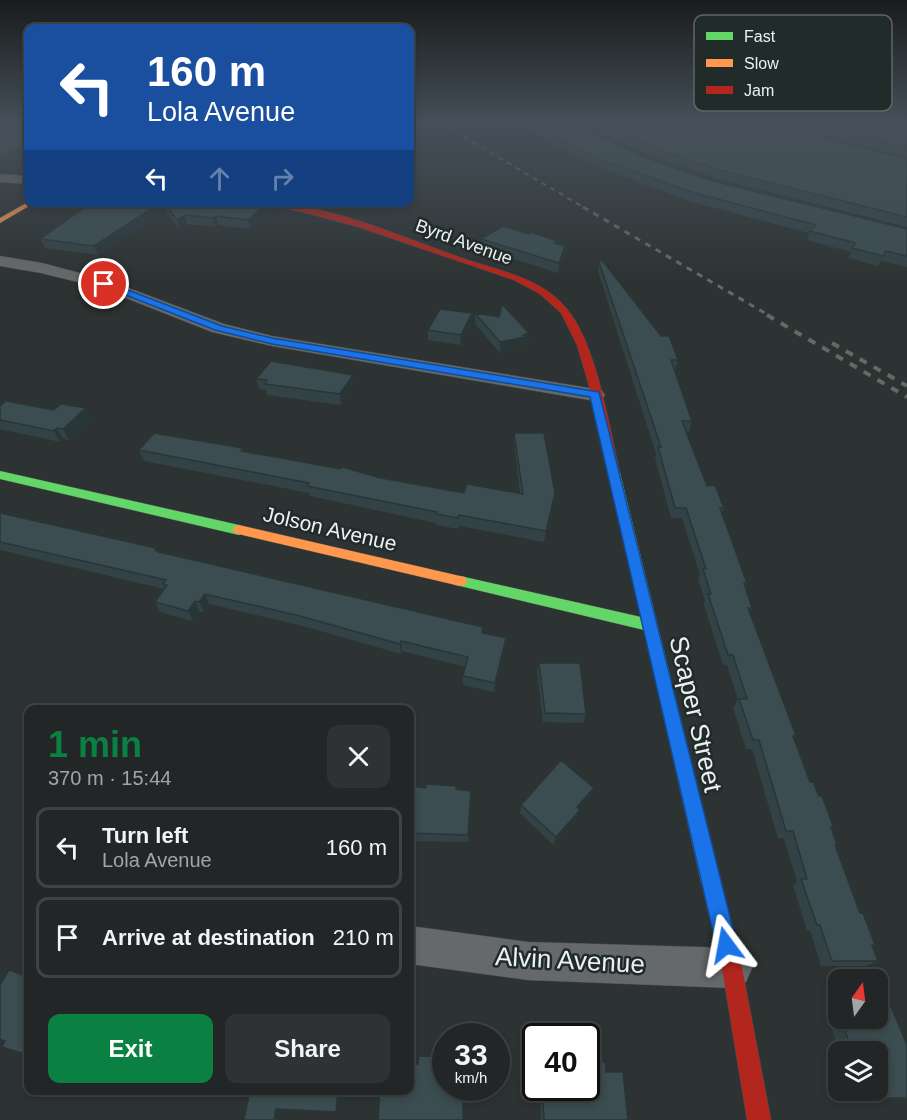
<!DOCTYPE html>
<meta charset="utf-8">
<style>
:root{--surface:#222626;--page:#2e3232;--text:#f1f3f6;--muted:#a2a5a7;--line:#3f4343;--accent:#0b8043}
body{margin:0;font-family:Arial,sans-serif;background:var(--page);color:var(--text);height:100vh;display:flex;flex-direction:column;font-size:22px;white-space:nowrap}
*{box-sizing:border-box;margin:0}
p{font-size:20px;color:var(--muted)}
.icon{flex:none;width:33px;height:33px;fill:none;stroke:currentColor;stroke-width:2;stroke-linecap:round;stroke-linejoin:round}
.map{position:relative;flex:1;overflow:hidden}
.sheet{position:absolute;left:24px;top:705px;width:390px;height:390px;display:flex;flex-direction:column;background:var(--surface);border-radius:12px;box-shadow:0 3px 9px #0003,0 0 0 2px var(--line)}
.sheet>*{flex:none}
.banner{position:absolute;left:24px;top:24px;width:390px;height:183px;border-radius:12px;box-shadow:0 3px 9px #0003,0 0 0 2px var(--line);background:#1a4fa0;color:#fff;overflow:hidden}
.needle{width:39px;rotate:14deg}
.buttons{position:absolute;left:828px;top:969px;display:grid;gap:12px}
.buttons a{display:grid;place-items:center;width:60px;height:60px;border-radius:12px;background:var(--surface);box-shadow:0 3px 9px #0003,0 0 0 2px var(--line);font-size:30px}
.speed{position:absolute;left:432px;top:1023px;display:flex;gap:12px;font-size:30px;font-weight:700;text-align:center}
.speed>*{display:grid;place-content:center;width:78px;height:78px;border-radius:50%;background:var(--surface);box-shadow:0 3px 9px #0003,0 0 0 2px var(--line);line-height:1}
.speed small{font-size:15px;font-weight:400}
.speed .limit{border:3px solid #111;border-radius:9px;background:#fff;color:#111}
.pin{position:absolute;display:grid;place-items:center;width:51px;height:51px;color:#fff;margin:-26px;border:3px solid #fff;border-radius:50%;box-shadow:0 2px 6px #0007}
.me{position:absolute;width:66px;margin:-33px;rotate:347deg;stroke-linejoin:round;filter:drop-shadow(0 0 4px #0008)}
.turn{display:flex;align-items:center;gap:21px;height:126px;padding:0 24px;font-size:27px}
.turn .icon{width:78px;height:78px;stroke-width:2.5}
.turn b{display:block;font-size:42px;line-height:51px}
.lanes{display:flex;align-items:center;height:57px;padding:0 24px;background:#0003;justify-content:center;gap:30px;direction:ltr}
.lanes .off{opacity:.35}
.round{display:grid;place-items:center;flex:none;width:63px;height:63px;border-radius:12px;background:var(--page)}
.overview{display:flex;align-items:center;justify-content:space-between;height:102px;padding:0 24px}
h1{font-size:36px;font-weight:600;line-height:45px;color:var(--accent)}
.cta{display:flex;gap:12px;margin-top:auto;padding:12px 24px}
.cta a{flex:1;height:69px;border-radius:12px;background:var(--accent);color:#fff;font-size:24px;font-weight:600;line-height:69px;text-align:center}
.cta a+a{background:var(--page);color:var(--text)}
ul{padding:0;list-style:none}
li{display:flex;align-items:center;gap:18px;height:81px;margin:0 12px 9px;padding:0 12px;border:3px solid var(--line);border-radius:12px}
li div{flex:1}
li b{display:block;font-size:22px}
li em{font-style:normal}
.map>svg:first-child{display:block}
</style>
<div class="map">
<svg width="907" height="1120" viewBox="0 0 907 1120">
<rect width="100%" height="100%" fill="#2d3332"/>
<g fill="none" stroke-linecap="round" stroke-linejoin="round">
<defs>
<path id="street" d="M0 174 28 176V184L0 182Z
M0 256 42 263 110 281 224 324 272 336 595 389 602 391 605 395 602 399 595 401 272 346 212 332 98 287 41 273 0 266Z
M410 926 528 942 732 948 746 954 752 968 746 982 732 988 528 980 410 964Z"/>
<path id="fast" d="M614 469 620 473 721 882 718 889 711 892 704 889 701 882 644 630 460 586 455 585 453 581 455 577 460 576 641 617 608 473Z
M0 471 239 525 245 530 239 535 0 479Z"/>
<path id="slow" d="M28 202H36L0 223V218Z
M239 525 460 576 465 577 467 581 465 585 460 586 234 533 233 530 234 527Z"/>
<path id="jam" d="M256 202C326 202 396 235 462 258 499 271 541 277 567 309 597 345 609 427 620 473L618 476 614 477 608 473 590 389 577 345 561 313 540 294 514 280 358 227 310 214Z
M711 872 718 875 721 882 742 968 771 1120H747L722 968 701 882 704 875Z"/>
</defs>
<!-- street casing -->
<use href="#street" stroke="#494e4d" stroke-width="1"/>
<!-- fast casing -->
<use href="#fast" stroke="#494e4d" stroke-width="1"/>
<!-- slow casing -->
<use href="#slow" stroke="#494e4d" stroke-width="1"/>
<!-- jam casing -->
<use href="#jam" stroke="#494e4d" stroke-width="1"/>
<!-- street -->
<use href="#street" fill="#666969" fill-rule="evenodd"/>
<!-- fast -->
<use href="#fast" fill="#63d668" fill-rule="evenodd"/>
<!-- slow -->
<use href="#slow" fill="#ff974d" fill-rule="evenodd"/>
<!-- jam -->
<use href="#jam" fill="#b3261e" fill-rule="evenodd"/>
<!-- rail-far2 -->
<path stroke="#646968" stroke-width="2" stroke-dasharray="5 5" stroke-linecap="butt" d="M438 122 585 208"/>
<!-- rail-far1 -->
<path stroke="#646968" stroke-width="3" stroke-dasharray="6 6" stroke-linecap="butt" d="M583 207 770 316"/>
<!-- rail -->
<path stroke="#646968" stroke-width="4" stroke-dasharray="8 8" stroke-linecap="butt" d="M767 315 907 397
M832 343 907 386"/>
</g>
<!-- wall -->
<path fill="#334245" d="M515 122H569L648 159 709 180 907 229V267L881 261 878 266 848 258 851 252 807 240 809 233 692 202 593 165 524 128Z
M577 122H759L907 159V227L718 179 656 157Z
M763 122H907V157Z
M93 202H268L270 212 250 229 218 225 215 227 187 224 180 230 166 211 98 255 45 248 40 239Z
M481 239 565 246 564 256 558 273 480 248Z
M599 262 678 360 675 370 692 421 689 432H686L707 486 724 508 722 512 747 583 745 587 752 608 750 612 796 736 794 739 810 782 819 796 834 828 831 829 837 845 835 846 860 913 875 945 872 946 878 961 866 966H821L810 930 807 931 793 885 797 882 784 838H778L752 749H746L733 708 738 700 727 665H723L704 605 705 601 698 579 700 575 682 518H671L655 458 656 454 598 271Z
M475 313 529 333 528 344H524V347L500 353 475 324Z
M472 323 460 345 428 340V330Z
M353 375 354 385 341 405 267 395 266 390 259 389 256 379Z
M0 406 91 419 69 440 63 439 60 442 0 429Z
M514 433 555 493 554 504 544 542 459 526 458 529 437 525 436 523 310 496 309 493 144 461 139 450 243 448 244 451 464 493 520 494 514 443Z
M0 513 156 548 158 552 483 627V633L506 638 505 648 494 692 463 685V676L466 667 402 651 401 654 303 626 209 604 204 612H200L193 621 160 612 155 602 164 589 0 550Z
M539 663 586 714 583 723 543 722 537 672Z
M410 786 471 791 468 842 410 841Z
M590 796 579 809 577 818 553 845 520 813 521 805Z
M836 1002H838V1018H878L907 1045V1099H854L852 1090H878V1052H839L825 1006Z
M540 1088H586L628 1120H541Z"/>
<!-- shaded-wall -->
<path fill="#293638" d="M28 144V154L0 169V158Z
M162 202H164L166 211 98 255 94 246Z
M268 202 270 212 250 229 248 220Z
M185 215 187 224 180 230 177 220Z
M216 216 218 225 215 227 213 218Z
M565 246 564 256 558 273 559 263Z
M472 313V323L460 345 461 335Z
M529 333 528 344H524V347L500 353V342Z
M353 375 354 385 341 405 340 394Z
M86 408 91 419 69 440 63 429Z
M57 428 63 439 60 442 54 431Z
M555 493 554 504 544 542 546 531Z
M205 594 209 604 204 612 199 602Z
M195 601 200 612 193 621 188 611Z
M506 638 505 648 494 692 495 683Z
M401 641 402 651 401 654 400 644Z
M594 788 590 796 574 815 577 807Z
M580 810 577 818 553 845 556 837Z
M338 1090H342L339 1113 336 1112Z
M276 1109H281L279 1120H274Z"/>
<!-- building -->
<path fill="#3b4d50" stroke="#293638" stroke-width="1.5" d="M0 122H28V144L0 158Z
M528 122H569L648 159 709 180 907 229V256L886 251 883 256 852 248 856 243 810 231 816 225 695 193 594 157Z
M596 122H759L907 159V217L720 170 658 149Z
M799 122H907V147Z
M93 202H162L94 246 40 239Z
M164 202H268L248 220 216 216 213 218 185 215 177 220Z
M503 226 528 234 531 232 557 241 554 243 565 246 559 263 481 239Z
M602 260 661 336H669L678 360H671L692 421H682L707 486 715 485 724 508H720L747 583H744L752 608H748L796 736H793L810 782H813L819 796H822L834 828 831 827 837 845H835L860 913H863L875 945H872L878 961H832L820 925H817L801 879H807L793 831H786L759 740H753L739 699H747L733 655H728L708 594H711L703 569H706L686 508H675L658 447H661L599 262Z
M502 304 529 333 523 335 525 337 500 342 475 313 499 317Z
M440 309 472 313 461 335 428 330Z
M271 361 353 375 340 394 265 384 267 380 256 379Z
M6 401 54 410 61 404 86 408 63 429 57 428 54 431 0 420V406Z
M154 433 243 448 241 451 298 461 340 469 342 467 381 478 464 493 467 484 523 494 514 433H544L555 493 546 531 459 515 458 518 436 514 437 512 307 486 309 483 139 450Z
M0 513 156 548 155 550 159 552 483 627 482 633 506 638 495 683 463 676 468 657 401 641 400 644 300 616 205 594 199 602 195 601 188 611 155 602 167 585 163 584 166 580 0 542Z
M539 663H580L586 714 545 713Z
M561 760 594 788 577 807 580 810 556 837 521 805Z
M426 784 456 786V789L471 791 468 835 410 833V786L426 788Z
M9 970 28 977V1055L2 1047 5 1041 0 1039V985Z
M836 1002H838V1010Z
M878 1002H889L907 1045V1098H867L865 1090H878V1052H852L841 1018H878Z
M419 1056 446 1057V1088H463V1120H378L380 1090H410V1064H418Z
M586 1062H605L606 1072H623L628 1120H544L542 1088H586Z
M250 1090H338L336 1112 276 1109 274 1120H244Z"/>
<!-- sky -->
<linearGradient id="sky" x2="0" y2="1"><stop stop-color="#191c1c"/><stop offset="0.44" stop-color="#46505a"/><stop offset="1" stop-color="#46505a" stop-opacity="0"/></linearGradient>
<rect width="907" height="279" fill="url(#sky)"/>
<!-- route -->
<path fill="#1a73e8" stroke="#114b97" stroke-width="1.5" d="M100 282H107L222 326 272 338 599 392 737 945 734 952 726 955 719 952 716 945 590 397 272 344 215 330 100 285Z"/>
<g text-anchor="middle" stroke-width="5" stroke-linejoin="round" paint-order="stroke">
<!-- far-street labels -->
<g font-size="18" fill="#ebf1f1" stroke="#212b2a">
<text transform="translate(464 242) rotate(20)" y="6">Byrd Avenue</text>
</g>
<!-- street labels -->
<g font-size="21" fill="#ebf1f1" stroke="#212b2a">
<text transform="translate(330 529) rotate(13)" y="7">Jolson Avenue</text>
</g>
<!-- near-street labels -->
<g font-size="26" fill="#ebf1f1" stroke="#212b2a">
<text transform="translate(696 714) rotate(77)" y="9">Scaper Street</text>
<text transform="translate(570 960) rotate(3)" y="9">Alvin Avenue</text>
</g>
</g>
<!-- legend -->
<rect x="694" y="15" width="198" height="96" rx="9" fill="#212b2a" stroke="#5e6666" stroke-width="1.5"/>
<rect x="706" y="32" width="27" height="8" fill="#63d668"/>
<rect x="706" y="59" width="27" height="8" fill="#ff974d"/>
<rect x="706" y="86" width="27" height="8" fill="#b3261e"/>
<g font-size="16" fill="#ebf1f1">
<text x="744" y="42">Fast</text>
<text x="744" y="69">Slow</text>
<text x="744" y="96">Jam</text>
</g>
</svg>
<div class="buttons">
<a><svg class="needle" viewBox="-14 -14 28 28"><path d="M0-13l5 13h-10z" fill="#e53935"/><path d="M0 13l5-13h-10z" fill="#a2a5a7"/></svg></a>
<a><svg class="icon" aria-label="layers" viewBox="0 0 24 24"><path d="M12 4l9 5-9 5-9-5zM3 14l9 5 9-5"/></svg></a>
</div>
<div class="speed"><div>33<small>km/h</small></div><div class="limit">40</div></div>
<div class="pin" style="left:104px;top:284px;background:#d93025"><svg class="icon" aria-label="arrive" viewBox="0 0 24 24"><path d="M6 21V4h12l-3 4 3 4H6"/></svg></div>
<svg class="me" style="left:726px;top:945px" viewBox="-20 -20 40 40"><path d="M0-17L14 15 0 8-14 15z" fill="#1a73e8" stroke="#fff" stroke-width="4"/></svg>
<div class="banner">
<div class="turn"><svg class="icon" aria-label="left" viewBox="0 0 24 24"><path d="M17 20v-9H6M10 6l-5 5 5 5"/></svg><div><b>160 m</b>Lola Avenue</div></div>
<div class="lanes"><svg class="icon" aria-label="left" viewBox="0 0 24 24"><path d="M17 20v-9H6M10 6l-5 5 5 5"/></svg><svg class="icon off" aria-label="ahead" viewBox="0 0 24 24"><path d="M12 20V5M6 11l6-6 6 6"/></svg><svg class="icon off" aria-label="right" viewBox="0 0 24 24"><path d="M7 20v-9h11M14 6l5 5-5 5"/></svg></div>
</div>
<section class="sheet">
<div class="overview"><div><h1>1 min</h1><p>370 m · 15:44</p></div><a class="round"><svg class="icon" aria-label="close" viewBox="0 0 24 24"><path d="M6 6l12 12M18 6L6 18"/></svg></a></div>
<ul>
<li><svg class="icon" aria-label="left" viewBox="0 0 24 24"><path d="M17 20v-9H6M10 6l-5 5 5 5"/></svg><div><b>Turn left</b><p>Lola Avenue</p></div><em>160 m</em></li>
<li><svg class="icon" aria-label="arrive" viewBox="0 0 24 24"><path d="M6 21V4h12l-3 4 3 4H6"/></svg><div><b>Arrive at destination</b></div><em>210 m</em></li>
</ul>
<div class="cta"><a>Exit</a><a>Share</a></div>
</section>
</div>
